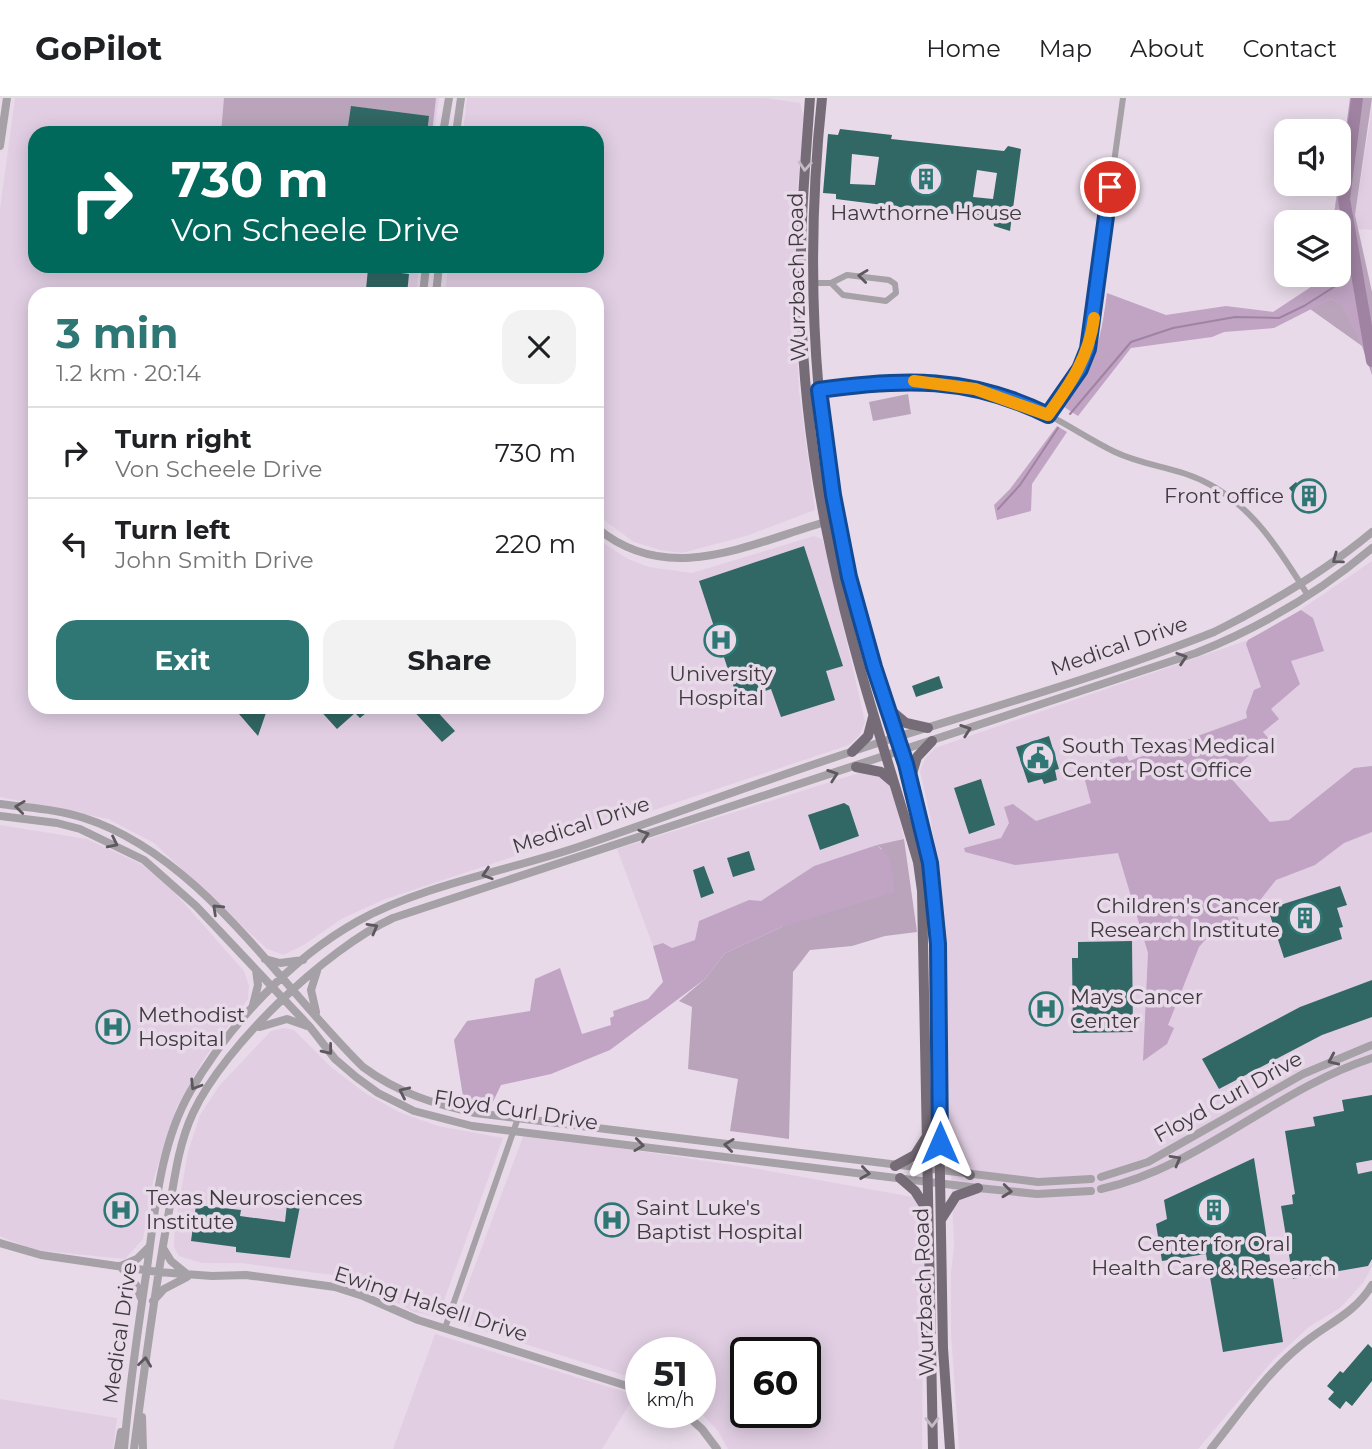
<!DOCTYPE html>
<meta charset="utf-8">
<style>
:root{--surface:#fff;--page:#f2f2f2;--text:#202124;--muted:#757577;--line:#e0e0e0;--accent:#2e7774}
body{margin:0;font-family:Montserrat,sans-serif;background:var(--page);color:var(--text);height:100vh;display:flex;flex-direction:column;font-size:26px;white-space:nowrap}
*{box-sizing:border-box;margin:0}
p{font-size:23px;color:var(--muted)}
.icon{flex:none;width:38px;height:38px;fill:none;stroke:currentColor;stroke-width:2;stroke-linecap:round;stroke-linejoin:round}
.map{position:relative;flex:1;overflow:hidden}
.side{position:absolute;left:28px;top:189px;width:576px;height:427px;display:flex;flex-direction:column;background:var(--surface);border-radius:21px;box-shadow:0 4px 18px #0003}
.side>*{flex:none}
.guide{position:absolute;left:28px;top:28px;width:576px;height:147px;border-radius:21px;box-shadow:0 4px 18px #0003;background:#00695c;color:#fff;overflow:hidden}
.buttons{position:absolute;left:1274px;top:21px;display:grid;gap:14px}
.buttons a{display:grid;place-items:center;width:77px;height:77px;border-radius:14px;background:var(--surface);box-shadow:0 4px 18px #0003;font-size:35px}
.speed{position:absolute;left:625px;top:1239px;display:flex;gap:14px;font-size:35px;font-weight:700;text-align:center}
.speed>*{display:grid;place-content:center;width:91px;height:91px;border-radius:50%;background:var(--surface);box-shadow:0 4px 18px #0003;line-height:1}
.speed small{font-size:18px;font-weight:400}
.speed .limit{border:4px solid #111;border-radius:10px;background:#fff;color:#111}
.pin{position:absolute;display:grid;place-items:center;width:60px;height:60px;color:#fff;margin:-30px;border:4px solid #fff;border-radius:50%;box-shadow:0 2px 7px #0007}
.me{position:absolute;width:77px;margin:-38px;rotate:0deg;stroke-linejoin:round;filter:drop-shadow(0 0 5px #0008)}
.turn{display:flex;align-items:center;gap:24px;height:147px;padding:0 28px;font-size:32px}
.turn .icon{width:91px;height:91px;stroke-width:2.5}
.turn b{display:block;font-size:49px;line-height:60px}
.round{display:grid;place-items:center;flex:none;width:74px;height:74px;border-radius:21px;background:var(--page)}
.head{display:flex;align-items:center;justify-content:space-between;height:119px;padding:0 28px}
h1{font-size:42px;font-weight:700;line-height:52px;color:var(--accent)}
.action{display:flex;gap:14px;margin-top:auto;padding:14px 28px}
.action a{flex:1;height:80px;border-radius:21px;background:var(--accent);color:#fff;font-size:28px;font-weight:700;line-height:80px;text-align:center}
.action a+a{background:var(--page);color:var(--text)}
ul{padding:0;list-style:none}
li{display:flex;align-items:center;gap:21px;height:91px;padding:0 28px;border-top:2px solid var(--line)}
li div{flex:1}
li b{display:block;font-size:26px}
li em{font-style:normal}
header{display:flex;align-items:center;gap:42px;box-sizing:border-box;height:98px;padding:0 35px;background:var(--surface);border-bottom:2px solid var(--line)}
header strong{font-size:33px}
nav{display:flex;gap:38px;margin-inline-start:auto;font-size:24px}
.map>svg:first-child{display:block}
</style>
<header>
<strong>GoPilot</strong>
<nav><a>Home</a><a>Map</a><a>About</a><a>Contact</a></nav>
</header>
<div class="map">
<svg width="1372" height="1351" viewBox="0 0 1372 1351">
<rect width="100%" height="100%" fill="#e8dae9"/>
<!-- built -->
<path fill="#e1cee3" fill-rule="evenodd" d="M15 0H439L434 35H35V168H418L417 196H35V609H597V441L628 461 649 469 692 475 814 438 822 441 826 453 865 624 859 638 849 647 383 802 343 820 302 848 283 857 266 850 154 745 108 721 0 699V111Z
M467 0H766L800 5 805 23 797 92 794 174 799 293 815 412 746 438 682 455 660 452 634 444 597 417V196H445L448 168H597V35H463Z
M1372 10V132L1358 131 1355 117Z
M1372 463V1169L1363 1185 1340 1210 1310 1228 1273 1262 1198 1351H959L951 1235V1174L954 1148 939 775 930 717 920 673 925 661 935 650 1248 542 1281 525Z
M862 674H874L891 687 904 741 814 768 768 799 695 842 672 850 663 845 653 848 617 751Z
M0 727 87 741 141 766 167 786 244 873 249 888 248 901 206 958 177 1008 153 1083 143 1141 125 1161 34 1152 0 1138Z
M284 930 294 932 331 969 365 995 399 1014 438 1028 503 1040 438 1219 414 1214 348 1179 241 1165H202L179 1158 174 1149 175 1126 188 1054 200 1017 219 988 271 933Z
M524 1036 747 1069 913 1099 924 1114 922 1351H728L718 1333 700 1314V1255H640V1282L454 1224ZM746 1255H805V1314H746Z
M435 1236 635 1297 602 1351H393Z
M0 1301 117 1320 113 1351H0Z"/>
<!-- green -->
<path fill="#b9a4bc" d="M224 0H436L432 35H221Z
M1350 0H1372L1355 117 1372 194V277L1362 248 1310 211 1331 201 1342 207 1362 246 1360 192 1353 171 1342 114 1335 109Z
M908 296 911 316 873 323 869 304Z
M904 741 917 834 885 838 852 848 810 852 793 874 789 1041 730 1033 738 981 688 971 692 909 679 903 705 881 725 855 782 829 882 751 877 747Z"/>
<!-- forest -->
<path fill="#c1a4c4" d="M1335 109 1342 114C1350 159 1364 202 1362 248L1342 208 1331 201 1274 230 1224 234 1212 239 1131 250 1078 318 1064 309C1095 266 1100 247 1107 195L1166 217 1226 208 1273 214 1329 177H1339V170L1344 166 1339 150V124H1333Z
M1057 328 1067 334 1032 386 1031 413 997 422 994 407 1010 391Z
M1301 512 1313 520 1324 553 1291 563 1300 586 1271 611 1279 621 1263 634 1268 640 1228 677 1270 724 1289 722 1354 670 1372 668V734L1344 745 1315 767 1276 782 1261 801 1236 814 1241 829 1205 842 1199 849 1168 927 1174 930 1167 946 1143 963 1148 855 1118 755 1015 767 965 754 964 750 1001 740 1009 725 1004 709 1013 706 1036 723 1091 705 1082 671 1126 656 1129 663 1247 620 1246 614 1254 592 1261 589 1246 546 1248 542Z
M877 747 890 760 895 794 782 829 725 855 705 881 610 952 551 976 501 987 491 1008 464 1005 454 942 467 923 530 913 535 881 560 870 582 936 611 927 610 920 614 918 613 913 648 901 663 884 653 848 663 845 672 850 695 842 699 823 749 802 761 803 814 768Z"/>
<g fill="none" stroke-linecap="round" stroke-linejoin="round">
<!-- stream -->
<path stroke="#a083a3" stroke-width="2" d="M1070 316 1131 244 1173 230 1235 219 1279 220 1304 208 1356 175
M998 411 1020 387 1058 330"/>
<!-- river -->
<path stroke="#a083a3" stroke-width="12" d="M1357 0 1344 101 1372 263"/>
</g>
<!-- building -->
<path fill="#316764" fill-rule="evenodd" d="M351 8 429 18 427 35H347Z
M840 31 892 37 891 41 1004 53 1008 48 1021 51 1010 133 994 128 993 121 836 101V96L823 95 828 36 838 37ZM852 56 879 59 875 87 850 86ZM977 72 997 75 993 101 973 99Z
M368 171 409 176 407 196H381V193L366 191Z
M1296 384 1307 398 1314 392 1325 400 1315 408 1313 405 1299 411 1294 404 1296 399 1289 390Z
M804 448 843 568 826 573 835 602 781 619 771 591 738 602 699 483Z
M939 578 943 590 916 599 912 588Z
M233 609H268L258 638Z
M317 609H362L366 615 360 620 355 615 337 631Z
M410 609H433L455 633 442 644Z
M1049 638 1059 671 1055 672 1057 682 1044 686 1042 681 1028 685 1016 649Z
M981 681 995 727 969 736 954 690Z
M844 705 849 708 859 738 820 752 808 717Z
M749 753 755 772 733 779 727 760Z
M704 768 714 795 701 800 693 772Z
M1340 788 1347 807 1337 810 1343 829 1339 830 1342 841 1284 860 1268 811Z
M1132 843 1133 934 1073 935 1072 860H1078V844Z
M1372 882V919L1322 937 1219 991 1202 961 1300 909Z
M1372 997V1062L1356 1065 1358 1076 1372 1073V1161L1368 1168 1293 1181 1281 1108 1293 1106 1292 1097 1295 1096 1285 1033 1315 1028 1313 1019 1344 1013 1342 1002Z
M1254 1060 1283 1244 1223 1254 1206 1156 1162 1163 1156 1126 1167 1121 1164 1102Z
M287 1106 300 1108 290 1160 236 1154V1149L191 1143 196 1107 241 1112 240 1118 285 1124Z
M1368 1246 1372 1250V1283L1352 1308 1346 1303 1340 1311 1328 1301 1334 1294 1327 1288 1340 1273 1343 1275Z"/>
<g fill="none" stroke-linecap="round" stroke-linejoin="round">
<!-- minor -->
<path stroke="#a6a0a7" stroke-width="6" d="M813 185H831L847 177 889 182 895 186 896 195 886 203 843 197 831 185
M807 294C885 281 962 277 1036 311 1063 323 1088 341 1115 354 1138 365 1162 368 1186 376 1244 395 1277 447 1307 496
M1048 317 1080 271 1088 251 1123 0
M445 1230 518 1020"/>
<!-- tertiary -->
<path stroke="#a6a0a7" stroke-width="8" d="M443 35 449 0
M456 35 461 0
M0 48 7 0
M423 196 426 168
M436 196 439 168
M597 430C669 490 750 445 829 423
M0 706C28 710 57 711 84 720 200 757 279 887 363 969 398 995 434 1006 475 1015L1038 1084 1091 1081
M0 718 57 725 80 731 144 762 196 808 310 929 335 961 356 979 378 995 414 1013 472 1028 978 1090 1037 1096 1091 1093
M265 861 280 865 303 862
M253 907 258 887 256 872
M316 914 311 892 317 873
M260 929 287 921 307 928
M1101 1079 1148 1064 1303 976 1372 947
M1101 1091C1200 1069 1276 991 1372 960
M0 1145 41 1157 158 1174 212 1178 246 1177 335 1189 363 1198 418 1222 640 1292
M163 1150 171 1163 187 1176
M123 1167 137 1161 149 1149
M120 1168 136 1187 141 1200
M153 1203 164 1191 187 1179
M683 1314 702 1331 717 1351
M142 1319 143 1351
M118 1351 121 1334
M124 1351C129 1290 138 1230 147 1170 155 1113 160 1046 190 994 229 927 290 861 358 823 423 787 511 772 581 748 686 712 791 672 897 639 1003 606 1111 575 1214 534 1270 506 1324 474 1372 434
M134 1351C144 1273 154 1196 168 1119 174 1084 178 1047 193 1015 224 948 326 851 393 820L1196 555C1259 530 1320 494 1372 450
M1211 1351C1238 1317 1265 1277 1299 1249 1324 1227 1354 1217 1372 1187"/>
<!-- primary -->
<path stroke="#766c77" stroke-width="10" d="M810 0C805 69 799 137 801 206 803 290 814 376 832 458 854 562 888 662 918 764L922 793 933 1351
M822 0C805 159 812 322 849 479 874 586 918 686 935 795L943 1250 950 1351
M888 610 906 625 928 630
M852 654 868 638 873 619
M856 669 881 674 894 685
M911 679 917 659 932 643
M941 1048 948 1061 970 1077
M895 1068 915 1057 927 1038
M900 1080 915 1093 927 1112
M942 1120 956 1098 978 1090"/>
</g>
<!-- one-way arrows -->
<defs><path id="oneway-chevron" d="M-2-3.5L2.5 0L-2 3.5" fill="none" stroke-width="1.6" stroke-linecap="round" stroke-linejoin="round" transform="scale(1.75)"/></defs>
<g stroke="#c6b9c7">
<use href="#oneway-chevron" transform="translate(805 68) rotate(94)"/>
<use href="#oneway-chevron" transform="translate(932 1324) rotate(89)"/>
</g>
<g stroke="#5d585e">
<use href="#oneway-chevron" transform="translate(863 178) rotate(-173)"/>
<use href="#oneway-chevron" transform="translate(1337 461) rotate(144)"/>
<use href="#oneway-chevron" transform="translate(1182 560) rotate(-18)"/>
<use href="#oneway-chevron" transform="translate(966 632) rotate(-19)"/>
<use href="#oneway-chevron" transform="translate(833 677) rotate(-19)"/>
<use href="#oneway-chevron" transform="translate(20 709) rotate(-173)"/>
<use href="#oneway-chevron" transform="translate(644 737) rotate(-18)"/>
<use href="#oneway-chevron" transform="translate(113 745) rotate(26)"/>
<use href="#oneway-chevron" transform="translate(487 776) rotate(162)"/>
<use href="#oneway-chevron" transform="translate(217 811) rotate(-137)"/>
<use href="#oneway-chevron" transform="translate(373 830) rotate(-29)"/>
<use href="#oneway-chevron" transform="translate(328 952) rotate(51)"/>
<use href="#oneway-chevron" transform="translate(1333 962) rotate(156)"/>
<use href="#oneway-chevron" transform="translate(195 987) rotate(122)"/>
<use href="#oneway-chevron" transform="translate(404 994) rotate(-155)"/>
<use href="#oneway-chevron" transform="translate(639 1047) rotate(7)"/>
<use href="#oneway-chevron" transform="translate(729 1047) rotate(-173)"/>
<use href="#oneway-chevron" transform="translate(1176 1062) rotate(-29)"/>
<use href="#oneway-chevron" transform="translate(865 1075) rotate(8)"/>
<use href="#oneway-chevron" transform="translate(1007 1093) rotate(6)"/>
<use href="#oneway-chevron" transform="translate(145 1264) rotate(-83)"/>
</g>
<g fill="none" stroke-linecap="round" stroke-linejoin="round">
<defs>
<path id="route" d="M940 1045 938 846 930 765 906 666 874 569 849 479 833 397 819 292C903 280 969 278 1048 317L1080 271 1088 251 1110 89"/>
</defs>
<!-- route casing -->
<use href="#route" stroke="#114b97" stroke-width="18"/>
<!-- route -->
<use href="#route" stroke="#1a73e8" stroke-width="12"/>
<!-- slow -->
<path stroke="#f59e0b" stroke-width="12" d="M914 283 975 291 1048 317C1071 285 1089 259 1094 220"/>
</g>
<!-- icons -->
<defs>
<symbol id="building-ring" viewBox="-11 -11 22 22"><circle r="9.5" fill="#e8dae9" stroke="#2e7774" stroke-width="1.5"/><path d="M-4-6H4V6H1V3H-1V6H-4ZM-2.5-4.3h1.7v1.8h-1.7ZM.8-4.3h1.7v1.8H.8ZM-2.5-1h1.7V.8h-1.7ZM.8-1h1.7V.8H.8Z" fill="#2e7774"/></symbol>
<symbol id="hospital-ring" viewBox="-11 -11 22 22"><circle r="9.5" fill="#e8dae9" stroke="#2e7774" stroke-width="1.5"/><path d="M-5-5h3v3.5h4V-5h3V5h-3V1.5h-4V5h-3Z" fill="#2e7774"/></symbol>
<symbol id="civic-ring" viewBox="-11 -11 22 22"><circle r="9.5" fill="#e8dae9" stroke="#2e7774" stroke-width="1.5"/><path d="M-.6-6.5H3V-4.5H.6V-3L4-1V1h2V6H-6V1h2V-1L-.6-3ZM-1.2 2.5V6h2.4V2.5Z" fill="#2e7774"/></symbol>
</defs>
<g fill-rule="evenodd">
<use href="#building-ring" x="907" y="62" width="38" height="38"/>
<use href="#building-ring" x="1290" y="379" width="38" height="38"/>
<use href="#hospital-ring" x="702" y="523" width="38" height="38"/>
<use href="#civic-ring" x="1019" y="641" width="38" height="38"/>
<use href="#building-ring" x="1286" y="801" width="38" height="38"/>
<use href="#hospital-ring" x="1027" y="892" width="38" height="38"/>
<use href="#hospital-ring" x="94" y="910" width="38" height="38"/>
<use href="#hospital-ring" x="102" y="1093" width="38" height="38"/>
<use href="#building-ring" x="1195" y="1093" width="38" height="38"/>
<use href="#hospital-ring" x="593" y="1103" width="38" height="38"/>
</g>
<g text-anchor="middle" stroke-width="7" stroke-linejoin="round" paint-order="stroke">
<!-- poi labels -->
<g font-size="21" fill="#3e393f" stroke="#e8dae9" text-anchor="start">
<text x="926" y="122" text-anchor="middle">Hawthorne House</text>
<text x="1284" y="405" text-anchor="end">Front office</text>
<text x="721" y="583" text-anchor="middle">University<tspan x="721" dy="24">Hospital</tspan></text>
<text x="1062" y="655">South Texas Medical<tspan x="1062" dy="24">Center Post Office</tspan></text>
<text x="1280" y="815" text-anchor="end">Children's Cancer<tspan x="1280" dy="24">Research Institute</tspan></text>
<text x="1070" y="906">Mays Cancer<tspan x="1070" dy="24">Center</tspan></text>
<text x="138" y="924">Methodist<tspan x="138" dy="24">Hospital</tspan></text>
<text x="146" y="1107">Texas Neurosciences<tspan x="146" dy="24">Institute</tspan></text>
<text x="636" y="1117">Saint Luke's<tspan x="636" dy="24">Baptist Hospital</tspan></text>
<text x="1214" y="1153" text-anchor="middle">Center for Oral<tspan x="1214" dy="24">Health Care &amp; Research</tspan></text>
</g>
<!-- street labels -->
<g font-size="21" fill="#3e393f" stroke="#e8dae9">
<text transform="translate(797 179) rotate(-91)" y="7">Wurzbach Road</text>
<text transform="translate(1119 548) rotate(-19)" y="7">Medical Drive</text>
<text transform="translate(581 727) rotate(-18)" y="7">Medical Drive</text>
<text transform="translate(1228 999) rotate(-29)" y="7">Floyd Curl Drive</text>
<text transform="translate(516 1012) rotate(9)" y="7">Floyd Curl Drive</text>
<text transform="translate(924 1194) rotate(-92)" y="7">Wurzbach Road</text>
<text transform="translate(431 1206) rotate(18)" y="7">Ewing Halsell Drive</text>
<text transform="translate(120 1235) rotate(-82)" y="7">Medical Drive</text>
</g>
</g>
</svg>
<div class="buttons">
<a><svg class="icon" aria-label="sound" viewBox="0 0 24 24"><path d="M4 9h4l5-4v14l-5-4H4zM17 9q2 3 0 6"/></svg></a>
<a><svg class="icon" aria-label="layers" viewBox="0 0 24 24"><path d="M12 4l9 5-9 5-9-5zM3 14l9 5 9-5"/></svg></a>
</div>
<div class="speed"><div>51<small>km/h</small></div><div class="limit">60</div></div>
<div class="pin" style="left:1110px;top:89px;background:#d93025"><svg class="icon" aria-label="arrive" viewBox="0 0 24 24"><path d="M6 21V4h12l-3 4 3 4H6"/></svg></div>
<svg class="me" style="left:940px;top:1045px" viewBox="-20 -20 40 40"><path d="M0-17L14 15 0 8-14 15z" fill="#1a73e8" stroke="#fff" stroke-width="4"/></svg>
<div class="guide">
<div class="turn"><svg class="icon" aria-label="right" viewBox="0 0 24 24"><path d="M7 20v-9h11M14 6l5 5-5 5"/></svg><div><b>730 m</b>Von Scheele Drive</div></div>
</div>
<section class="side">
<div class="head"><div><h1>3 min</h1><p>1.2 km · 20:14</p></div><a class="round"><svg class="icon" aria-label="close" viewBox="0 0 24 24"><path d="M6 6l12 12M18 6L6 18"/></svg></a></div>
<ul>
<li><svg class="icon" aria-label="right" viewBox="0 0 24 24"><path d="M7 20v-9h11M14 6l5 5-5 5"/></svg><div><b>Turn right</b><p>Von Scheele Drive</p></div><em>730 m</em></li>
<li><svg class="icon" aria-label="left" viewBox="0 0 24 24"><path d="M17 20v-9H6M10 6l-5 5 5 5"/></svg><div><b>Turn left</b><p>John Smith Drive</p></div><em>220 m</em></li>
</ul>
<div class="action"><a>Exit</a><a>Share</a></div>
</section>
</div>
